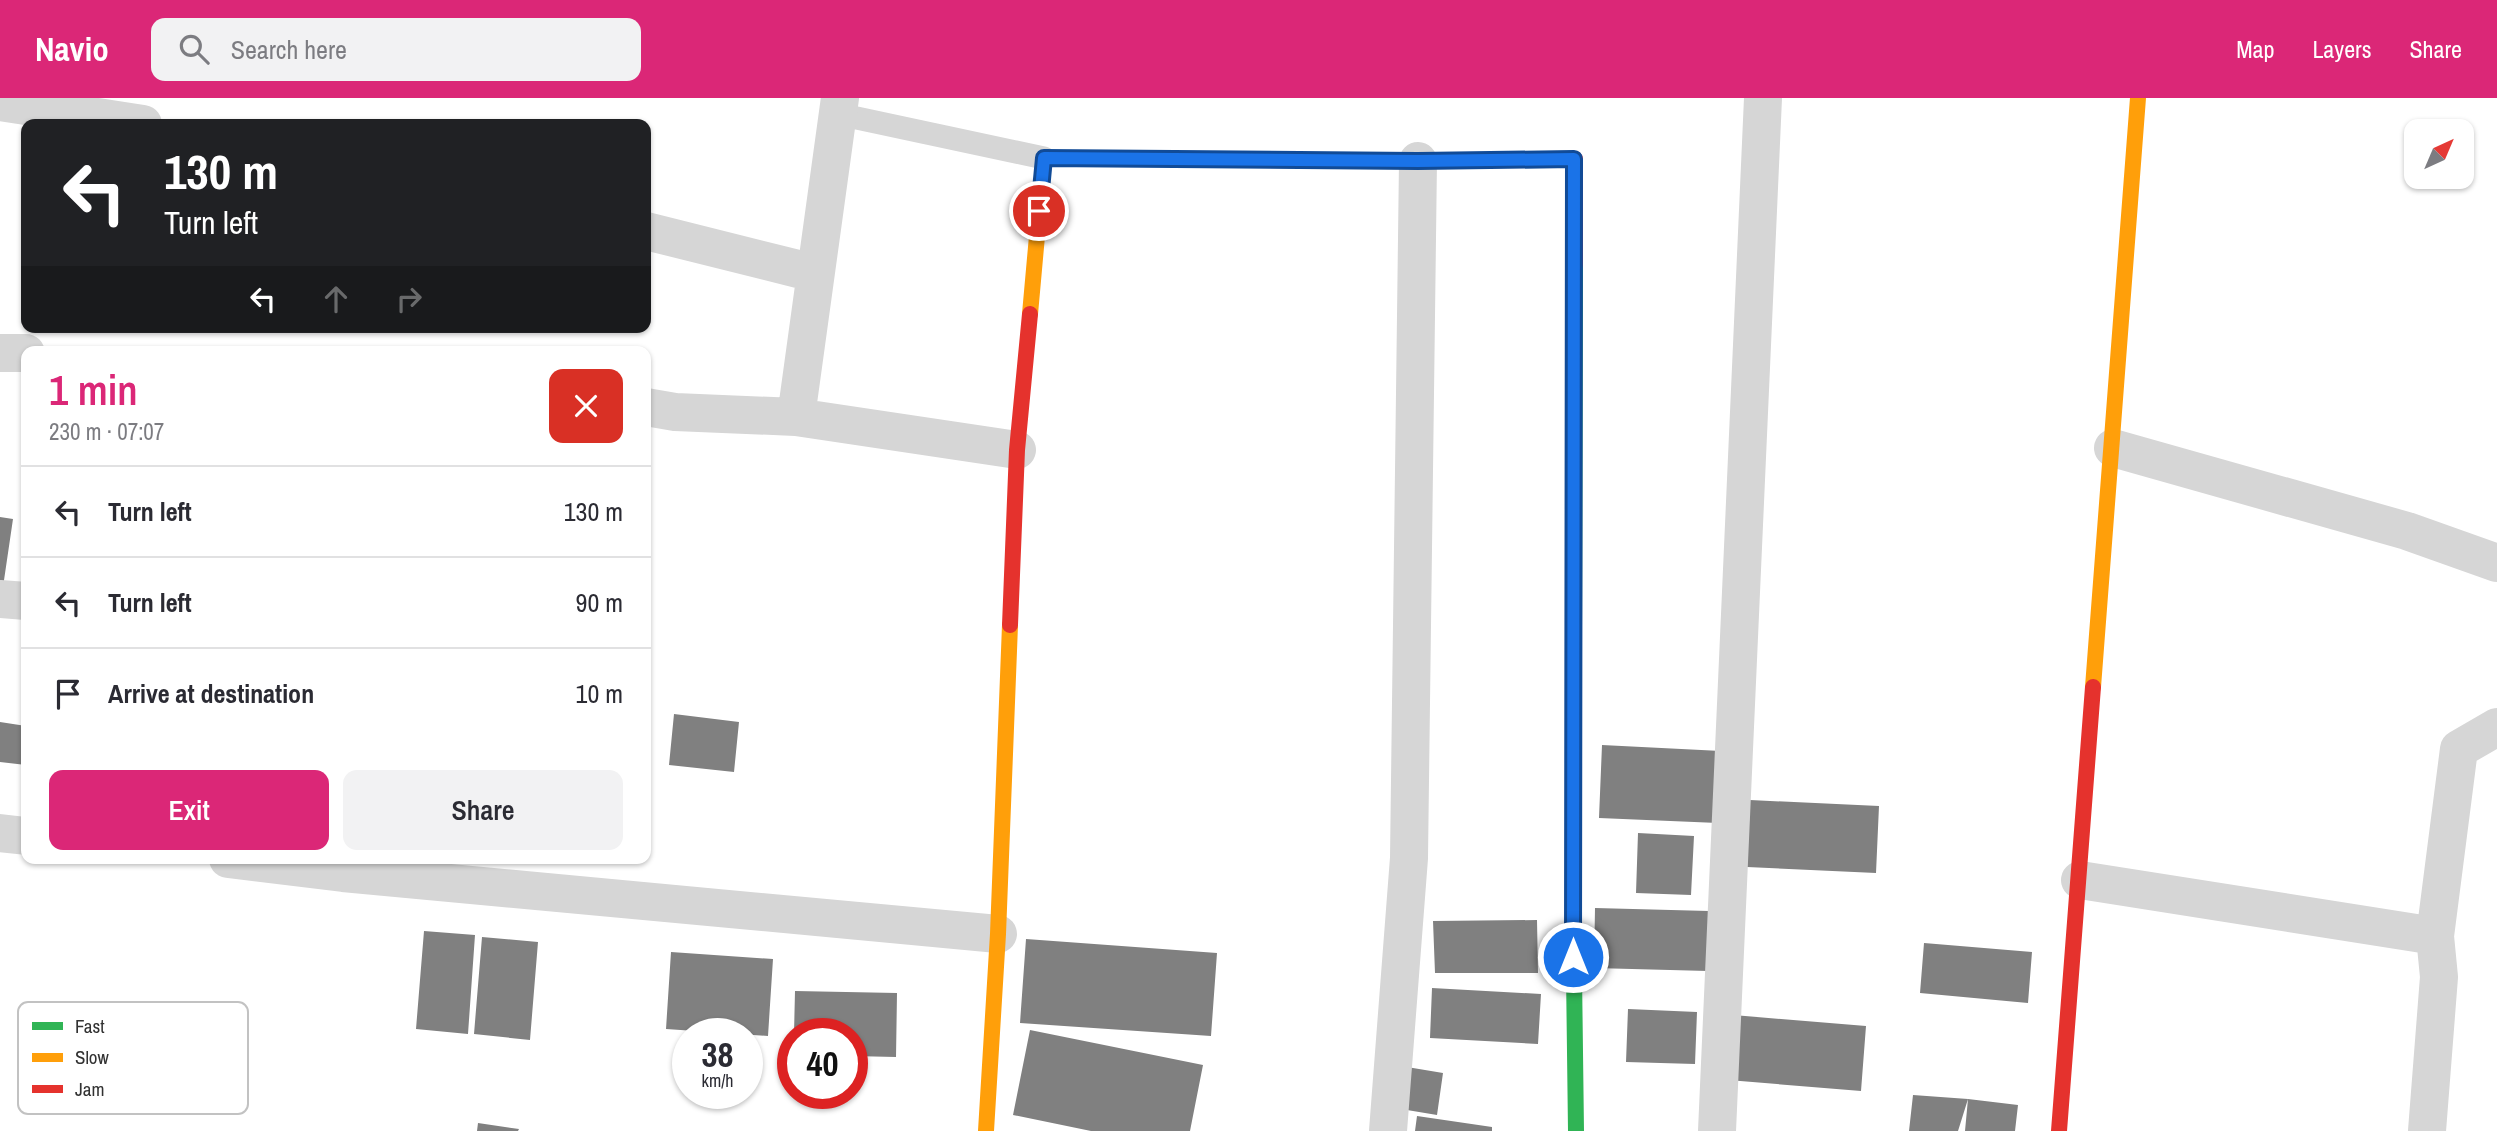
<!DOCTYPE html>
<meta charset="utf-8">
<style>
:root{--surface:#fff;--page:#f2f2f3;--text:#2b2b33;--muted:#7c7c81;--line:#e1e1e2;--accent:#db2777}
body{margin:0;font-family:"Archivo Narrow",sans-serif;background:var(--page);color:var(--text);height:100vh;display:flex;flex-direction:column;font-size:26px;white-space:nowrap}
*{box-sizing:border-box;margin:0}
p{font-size:23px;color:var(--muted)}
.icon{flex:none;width:38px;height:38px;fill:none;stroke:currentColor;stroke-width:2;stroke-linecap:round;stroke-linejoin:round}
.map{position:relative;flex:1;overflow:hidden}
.details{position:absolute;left:21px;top:248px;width:630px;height:518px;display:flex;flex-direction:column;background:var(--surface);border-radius:14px;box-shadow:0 2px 5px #0004}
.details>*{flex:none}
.hud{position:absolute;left:21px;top:21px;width:630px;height:214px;border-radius:14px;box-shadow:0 2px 5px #0004;background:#202124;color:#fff;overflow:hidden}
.needle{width:46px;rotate:44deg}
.fabs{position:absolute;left:2404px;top:21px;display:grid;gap:14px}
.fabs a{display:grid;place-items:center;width:70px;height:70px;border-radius:14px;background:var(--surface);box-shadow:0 2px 5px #0004;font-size:35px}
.speed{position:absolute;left:672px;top:920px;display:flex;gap:14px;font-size:35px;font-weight:700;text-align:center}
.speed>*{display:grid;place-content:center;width:91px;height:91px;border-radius:50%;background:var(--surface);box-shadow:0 2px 5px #0004;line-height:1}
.speed small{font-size:18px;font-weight:400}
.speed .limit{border:10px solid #d22;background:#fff;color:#111}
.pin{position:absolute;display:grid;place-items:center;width:60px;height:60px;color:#fff;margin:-30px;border:4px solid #fff;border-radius:50%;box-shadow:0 2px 7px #0007}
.me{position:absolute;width:77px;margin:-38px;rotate:0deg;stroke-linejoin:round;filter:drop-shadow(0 0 5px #0008)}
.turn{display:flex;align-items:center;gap:24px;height:147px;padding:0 28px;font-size:32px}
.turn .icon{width:91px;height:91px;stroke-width:2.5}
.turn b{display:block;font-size:49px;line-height:60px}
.lanes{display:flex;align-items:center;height:66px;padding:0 28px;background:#0003;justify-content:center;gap:35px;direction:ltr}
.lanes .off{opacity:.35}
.round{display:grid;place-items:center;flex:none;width:74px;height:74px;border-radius:14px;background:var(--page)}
.headline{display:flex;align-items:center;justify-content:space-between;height:119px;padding:0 28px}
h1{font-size:42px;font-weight:600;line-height:52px;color:var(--accent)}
.button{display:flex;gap:14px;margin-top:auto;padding:14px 28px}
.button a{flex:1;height:80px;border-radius:14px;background:var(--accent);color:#fff;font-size:28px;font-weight:600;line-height:80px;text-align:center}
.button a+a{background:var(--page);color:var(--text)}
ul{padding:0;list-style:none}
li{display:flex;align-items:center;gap:21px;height:91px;padding:0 28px;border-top:2px solid var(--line)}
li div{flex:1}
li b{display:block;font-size:26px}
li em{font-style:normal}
header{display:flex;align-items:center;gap:42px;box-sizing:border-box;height:98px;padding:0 35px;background:var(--accent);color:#fff}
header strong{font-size:33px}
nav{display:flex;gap:38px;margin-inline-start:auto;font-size:24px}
.search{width:490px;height:63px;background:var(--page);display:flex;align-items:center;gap:18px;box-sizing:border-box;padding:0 24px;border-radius:14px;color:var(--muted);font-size:26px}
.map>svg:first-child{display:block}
</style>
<header>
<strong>Navio</strong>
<div class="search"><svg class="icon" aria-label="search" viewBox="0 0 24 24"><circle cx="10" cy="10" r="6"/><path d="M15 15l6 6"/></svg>Search here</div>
<nav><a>Map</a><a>Layers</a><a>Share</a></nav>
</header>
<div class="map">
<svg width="2497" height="1033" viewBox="0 0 2497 1033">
<rect width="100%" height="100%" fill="#fff"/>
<!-- building -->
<path fill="#808080" d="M0 419 13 421 3 489H0Z
M674 616 739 624 734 674 669 667Z
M0 624 26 628V667L0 664Z
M1602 647 1721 653 1718 725 1599 720Z
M1750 702 1879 708 1876 775 1747 769Z
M1638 735 1694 738 1691 797 1636 795Z
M1595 810 1709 813 1708 873 1594 870Z
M1537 822 1538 875H1435L1433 823Z
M424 833 475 837 468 936 416 931Z
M482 839 538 844 530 942 474 936Z
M1026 841 1217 855 1211 938 1020 925Z
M1924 845 2032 854 2028 905 1920 895Z
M671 854 773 861 768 938 666 931Z
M1432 890 1541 896 1538 946 1430 940Z
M795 893 897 895 896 959 852 958V936H794Z
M1628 911 1697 914 1695 966 1626 964Z
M1733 917 1866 928 1861 993 1728 982Z
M1030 932 1203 967 1190 1033H1091L1013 1017Z
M1407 969 1443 975 1437 1017 1401 1011Z
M1913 997 1968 1001 1958 1033H1909Z
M1968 1001 2018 1007 2015 1033H1965Z
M1417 1018 1492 1029V1033H1415Z
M478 1025 519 1031 518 1033H477Z"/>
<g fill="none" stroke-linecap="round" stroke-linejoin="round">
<!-- lane -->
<path stroke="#d6d6d6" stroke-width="23" d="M838 16 1044 60"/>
<!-- street -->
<path stroke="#d6d6d6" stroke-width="38" d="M0 4 143 26
M646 133 814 175
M0 255H26
M646 309 675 314 796 319 1017 352
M796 319 840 0
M2113 350 2407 433 2497 465
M0 501 26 503
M0 735 26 738
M228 761 343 775 998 836
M2080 782 2435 838 2439 879 2427 1033
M2435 838 2459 651 2497 629
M1388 1033 1409 760 1418 63
M1717 1033 1763 0"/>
<!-- fast -->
<path stroke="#30b455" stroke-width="16" d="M1574 534 1575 166
M1574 875 1576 1033"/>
<!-- slow -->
<path stroke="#ff9f0a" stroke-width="16" d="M1030 216 1044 60 1395 63
M2093 589 2138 0
M986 1033 998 836 1010 527"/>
<!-- jam -->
<path stroke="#e5322d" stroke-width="16" d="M1395 63 1575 61V166
M1010 527 1017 352 1030 216
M1574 875V534
M2059 1033 2093 589"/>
</g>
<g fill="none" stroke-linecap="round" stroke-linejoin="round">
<defs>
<path id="route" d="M1039 113 1044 60 1418 63 1574 61 1573 859"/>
</defs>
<!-- route casing -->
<use href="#route" stroke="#114b97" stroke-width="18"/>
<!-- route -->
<use href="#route" stroke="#1a73e8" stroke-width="12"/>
</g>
<!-- legend -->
<rect x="18" y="904" width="230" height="112" rx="10" fill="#fff" stroke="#c2c2c2" stroke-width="2"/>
<rect x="32" y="924" width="31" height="8" fill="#30b455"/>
<rect x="32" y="955" width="31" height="9" fill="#ff9f0a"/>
<rect x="32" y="987" width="31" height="8" fill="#e5322d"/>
<g font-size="19" fill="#323232">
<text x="75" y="935">Fast</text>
<text x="75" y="966">Slow</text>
<text x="75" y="998">Jam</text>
</g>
</svg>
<div class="fabs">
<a><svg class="needle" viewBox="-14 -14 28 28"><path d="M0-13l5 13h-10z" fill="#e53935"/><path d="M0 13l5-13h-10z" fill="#7c7c81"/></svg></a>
</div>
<div class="speed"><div>38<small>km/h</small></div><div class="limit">40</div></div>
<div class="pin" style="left:1039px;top:113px;background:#d93025"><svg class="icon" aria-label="arrive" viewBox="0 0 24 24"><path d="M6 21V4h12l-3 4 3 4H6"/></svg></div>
<svg class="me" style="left:1573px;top:859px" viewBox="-20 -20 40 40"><circle r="17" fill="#1a73e8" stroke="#fff" stroke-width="3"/><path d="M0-11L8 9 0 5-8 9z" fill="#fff"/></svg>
<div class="hud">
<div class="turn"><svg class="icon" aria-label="left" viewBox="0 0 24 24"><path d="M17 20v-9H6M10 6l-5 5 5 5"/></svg><div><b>130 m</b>Turn left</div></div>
<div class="lanes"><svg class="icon" aria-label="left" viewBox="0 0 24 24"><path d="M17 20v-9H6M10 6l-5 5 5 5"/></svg><svg class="icon off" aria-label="ahead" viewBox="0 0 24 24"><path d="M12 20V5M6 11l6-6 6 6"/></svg><svg class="icon off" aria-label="right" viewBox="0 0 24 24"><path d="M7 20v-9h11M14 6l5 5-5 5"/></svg></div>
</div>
<section class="details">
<div class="headline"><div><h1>1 min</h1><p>230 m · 07:07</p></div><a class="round" style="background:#d93025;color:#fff"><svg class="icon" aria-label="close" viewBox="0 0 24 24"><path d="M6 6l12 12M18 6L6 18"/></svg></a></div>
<ul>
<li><svg class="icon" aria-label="left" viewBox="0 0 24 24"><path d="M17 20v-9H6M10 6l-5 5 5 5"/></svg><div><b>Turn left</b></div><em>130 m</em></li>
<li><svg class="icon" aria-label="left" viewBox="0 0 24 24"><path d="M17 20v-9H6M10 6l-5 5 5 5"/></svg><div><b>Turn left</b></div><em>90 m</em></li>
<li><svg class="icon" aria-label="arrive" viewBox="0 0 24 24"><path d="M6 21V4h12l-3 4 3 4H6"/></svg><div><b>Arrive at destination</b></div><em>10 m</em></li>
</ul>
<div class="button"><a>Exit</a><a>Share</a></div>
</section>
</div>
